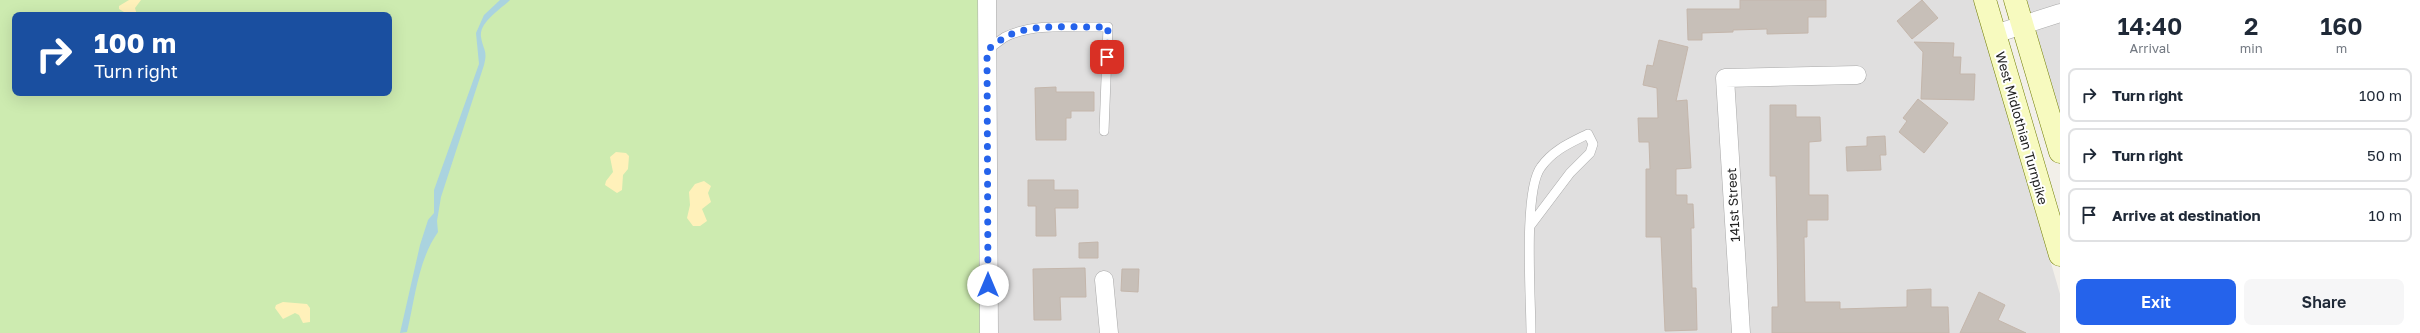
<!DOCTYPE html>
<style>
:root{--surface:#fff;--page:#f6f6f7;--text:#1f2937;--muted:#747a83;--line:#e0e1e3;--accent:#2563eb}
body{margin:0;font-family:"Golos Text",sans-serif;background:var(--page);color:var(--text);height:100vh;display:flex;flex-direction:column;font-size:15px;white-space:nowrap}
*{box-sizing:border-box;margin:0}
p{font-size:13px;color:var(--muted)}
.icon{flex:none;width:22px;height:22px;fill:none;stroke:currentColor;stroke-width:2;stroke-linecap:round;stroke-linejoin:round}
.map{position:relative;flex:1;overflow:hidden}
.side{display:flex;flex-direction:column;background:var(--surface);width:360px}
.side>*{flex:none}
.banner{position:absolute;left:12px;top:12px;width:380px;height:84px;border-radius:8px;box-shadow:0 4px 16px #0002;background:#1a4fa0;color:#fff;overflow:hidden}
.pin{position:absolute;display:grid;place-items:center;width:34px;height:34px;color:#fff;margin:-17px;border-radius:8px;box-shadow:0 2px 6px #0006}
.me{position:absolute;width:44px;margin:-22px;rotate:0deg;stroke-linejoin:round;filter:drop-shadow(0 0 3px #0008)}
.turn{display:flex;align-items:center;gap:14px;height:84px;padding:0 16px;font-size:18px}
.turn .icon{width:52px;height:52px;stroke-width:2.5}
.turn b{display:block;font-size:28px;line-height:34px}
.eta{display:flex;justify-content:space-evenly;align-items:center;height:68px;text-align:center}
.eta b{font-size:24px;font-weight:600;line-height:28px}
.button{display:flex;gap:8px;margin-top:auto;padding:8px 16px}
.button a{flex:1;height:46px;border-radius:8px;background:var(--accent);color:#fff;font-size:16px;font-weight:600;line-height:46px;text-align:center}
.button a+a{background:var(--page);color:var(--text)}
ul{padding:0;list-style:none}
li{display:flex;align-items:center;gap:12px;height:54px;margin:0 8px 6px;padding:0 8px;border:2px solid var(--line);border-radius:8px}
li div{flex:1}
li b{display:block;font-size:15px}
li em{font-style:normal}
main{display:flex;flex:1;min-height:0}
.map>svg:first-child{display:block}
</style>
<main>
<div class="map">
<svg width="2060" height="333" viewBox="0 0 2060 333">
<rect width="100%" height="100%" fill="#f2efe9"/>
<!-- residential -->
<path fill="#e0dfdf" d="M981 0H1974L2060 294V333H984Z
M2027 0H2060V113Z"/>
<!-- grass -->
<path fill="#cdebb0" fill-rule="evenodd" d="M0 0H981L984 333H0ZM15 15H389V93H15Z"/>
<!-- sand -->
<path fill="#fff1ba" d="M129 0H141L135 8 137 15H129L119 9V6Z
M616 152 626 153 629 156 628 169 623 175 622 190 617 193 605 185 606 181 613 172 610 157Z
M704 181 711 186 708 193 711 202 702 209 707 221 700 226H693L687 218 690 205 689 192 695 184Z
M283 302 307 304 310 308V322L303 323 299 315 295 313 283 319 275 308 276 305Z"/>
<!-- water -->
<path fill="#aad3df" d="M500 0H510C501 9 479 22 481 37 483 50 488 50 484 65L441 197 437 221 438 232C418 260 415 299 407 332L400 333 420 245 428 220 434 213V190L479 64 476 33 484 15Z"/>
<!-- building -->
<path fill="#c7bfb8" stroke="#c4b6ab" d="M1740 0H1826V17H1808V33L1767 34V29L1733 30V32L1702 33V40H1688L1687 9H1740Z
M1922 0 1938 18 1912 39 1897 21Z
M1659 40 1688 47 1676 101 1687 100 1691 168 1676 169V195H1687V204H1693L1694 228H1691L1692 288H1696L1697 330 1665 331 1661 237H1646V169H1650L1649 142H1639L1638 118H1658L1657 88 1643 85 1647 65 1653 66Z
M1914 42 1954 43 1953 57H1961L1960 74H1975L1974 100 1921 99 1923 52Z
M1056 87V92H1094V111H1071V118H1066V140H1036L1035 88Z
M1918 99 1948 123 1924 153 1899 132 1907 121 1903 118Z
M1770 105H1796V117H1820L1821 141 1809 142V195H1828V220H1807V237H1804L1805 302H1840V309L1907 307V290L1931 289V307H1948L1949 333H1772V307H1778L1777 237 1776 176H1770Z
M1885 136 1886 155H1880L1881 170 1847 171 1846 147 1867 146V137Z
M1028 180H1054V190H1078V208H1055L1056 236H1036V206H1028Z
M1098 242V258H1079V243Z
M1085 268 1086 297H1060L1061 320H1034L1033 269Z
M1122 269H1139L1138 292 1121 291Z
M1979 292 2005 305 1998 320 2026 333H1960Z"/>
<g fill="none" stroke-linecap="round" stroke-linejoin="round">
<defs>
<path id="service" d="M987 50C993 46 999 41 1005 37 1034 22 1076 28 1108 27L1104 131
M1530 226 1570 173 1590 153 1593 144 1588 134C1570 143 1553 150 1541 167 1523 190 1531 300 1531 333"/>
<path id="minor" d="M987 0 989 333
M1995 34 2060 13
M1104 280 1109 333
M1741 333 1725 78 1857 75"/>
<path id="secondary" d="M1985 0 2060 255
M2015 0 2060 152"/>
</defs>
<!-- service casing -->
<use href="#service" stroke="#a9a9a9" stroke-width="10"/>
<!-- minor casing -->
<use href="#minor" stroke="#a9a9a9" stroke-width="19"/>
<!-- secondary casing -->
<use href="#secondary" stroke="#707d05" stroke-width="23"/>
<!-- service -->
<use href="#service" stroke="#fff" stroke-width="9"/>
<!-- minor -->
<use href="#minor" stroke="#fff" stroke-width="18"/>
<!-- secondary -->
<use href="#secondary" stroke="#f7fabf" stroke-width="22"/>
</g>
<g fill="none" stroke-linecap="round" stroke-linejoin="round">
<!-- route -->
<path stroke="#2563eb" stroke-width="7" stroke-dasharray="0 12.6" d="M988 285 987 50C993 46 999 41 1005 37 1034 22 1076 28 1108 27L1107 57"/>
</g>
<g text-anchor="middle" stroke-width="4" stroke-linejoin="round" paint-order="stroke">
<!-- street labels -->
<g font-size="13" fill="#222" stroke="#fff">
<text transform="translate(2022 128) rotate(74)" y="5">West Midlothian Turnpike</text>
<text transform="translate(1733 205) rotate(-93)" y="5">141st Street</text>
</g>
</g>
</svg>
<div class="pin" style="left:1107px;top:57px;background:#d93025"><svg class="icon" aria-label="arrive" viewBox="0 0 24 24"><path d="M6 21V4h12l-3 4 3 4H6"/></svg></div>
<svg class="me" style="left:988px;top:285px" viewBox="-20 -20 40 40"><circle r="19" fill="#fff"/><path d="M0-13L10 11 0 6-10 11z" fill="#2563eb"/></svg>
<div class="banner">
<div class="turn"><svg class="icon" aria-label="right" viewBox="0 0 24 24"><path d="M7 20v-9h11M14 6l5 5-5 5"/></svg><div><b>100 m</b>Turn right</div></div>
</div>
</div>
<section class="side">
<div class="eta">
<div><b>14:40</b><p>Arrival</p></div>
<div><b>2</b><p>min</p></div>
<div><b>160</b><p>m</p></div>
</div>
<ul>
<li><svg class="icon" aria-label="right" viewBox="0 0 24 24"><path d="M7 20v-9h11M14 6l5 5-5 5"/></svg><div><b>Turn right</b></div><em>100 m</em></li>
<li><svg class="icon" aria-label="right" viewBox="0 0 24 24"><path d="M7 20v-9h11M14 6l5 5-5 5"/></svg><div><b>Turn right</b></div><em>50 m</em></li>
<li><svg class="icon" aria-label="arrive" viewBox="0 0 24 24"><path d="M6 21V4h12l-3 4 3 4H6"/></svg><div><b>Arrive at destination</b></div><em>10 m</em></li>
</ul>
<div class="button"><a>Exit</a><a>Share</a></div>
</section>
</main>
